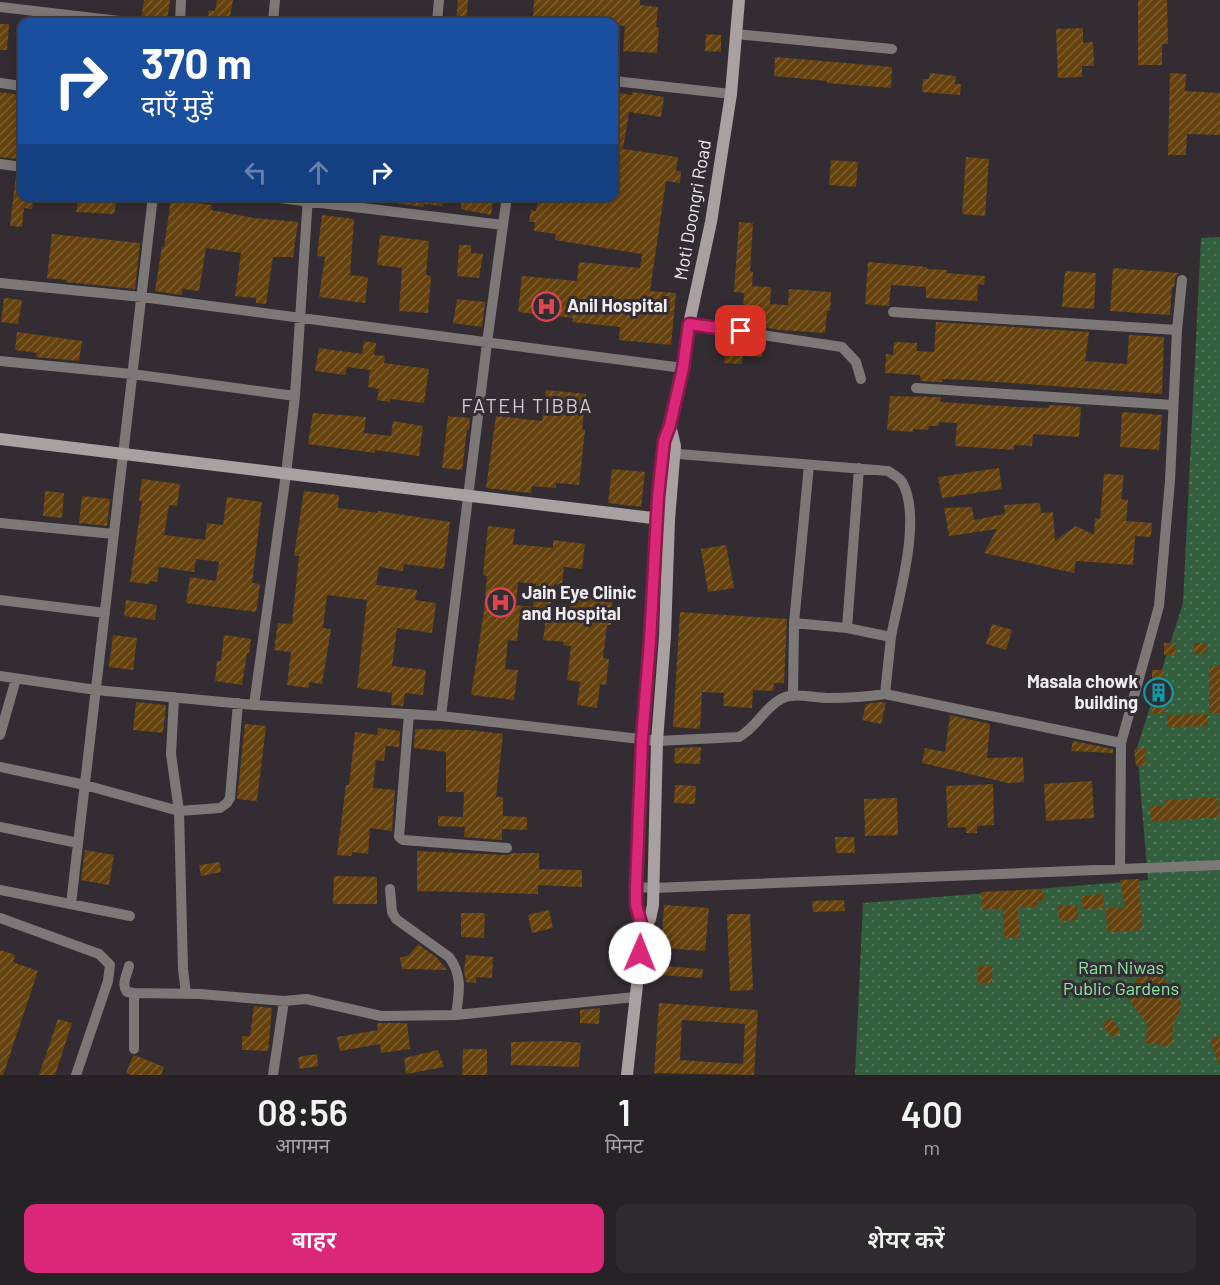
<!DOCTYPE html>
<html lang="hi">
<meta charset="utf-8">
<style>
:root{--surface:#262226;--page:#2e2a2e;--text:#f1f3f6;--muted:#a4a4a7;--line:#423f43;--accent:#db2777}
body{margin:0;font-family:Barlow,"Noto Sans Devanagari",sans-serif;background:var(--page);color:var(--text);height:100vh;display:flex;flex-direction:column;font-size:22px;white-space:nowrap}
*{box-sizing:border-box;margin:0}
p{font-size:20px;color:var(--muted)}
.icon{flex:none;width:33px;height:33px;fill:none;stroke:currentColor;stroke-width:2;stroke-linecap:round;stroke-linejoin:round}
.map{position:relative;height:1075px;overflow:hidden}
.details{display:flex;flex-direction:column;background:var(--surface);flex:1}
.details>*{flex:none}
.hud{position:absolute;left:18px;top:18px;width:600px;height:183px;border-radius:12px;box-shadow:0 3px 15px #0003,0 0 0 2px var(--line);background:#1a4fa0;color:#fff;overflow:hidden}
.pin{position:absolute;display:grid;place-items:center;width:51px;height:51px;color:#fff;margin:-26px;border-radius:12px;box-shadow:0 3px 9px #0006}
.me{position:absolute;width:66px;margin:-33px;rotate:1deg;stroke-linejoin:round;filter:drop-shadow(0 0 4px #0008)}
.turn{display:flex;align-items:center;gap:21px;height:126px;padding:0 24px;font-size:27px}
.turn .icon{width:78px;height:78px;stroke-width:2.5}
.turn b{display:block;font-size:42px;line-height:51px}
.lanes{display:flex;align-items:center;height:57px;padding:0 24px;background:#0003;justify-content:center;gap:30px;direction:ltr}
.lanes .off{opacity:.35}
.eta{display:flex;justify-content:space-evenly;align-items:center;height:102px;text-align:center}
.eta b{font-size:36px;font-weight:600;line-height:42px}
.cta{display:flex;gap:12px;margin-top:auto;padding:12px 24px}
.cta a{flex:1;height:69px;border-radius:12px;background:var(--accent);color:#fff;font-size:24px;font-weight:600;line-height:69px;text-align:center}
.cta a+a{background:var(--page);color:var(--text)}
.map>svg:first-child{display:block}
</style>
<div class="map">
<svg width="1220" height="1075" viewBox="0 0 1220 1075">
<defs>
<pattern id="park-dots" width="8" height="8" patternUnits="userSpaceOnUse" patternTransform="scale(1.5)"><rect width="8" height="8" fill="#335f3e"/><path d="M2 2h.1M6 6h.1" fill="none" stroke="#51765a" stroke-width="1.8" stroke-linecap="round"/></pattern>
<pattern id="building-hatch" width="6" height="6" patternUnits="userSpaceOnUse" patternTransform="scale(1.5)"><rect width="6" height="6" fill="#66420e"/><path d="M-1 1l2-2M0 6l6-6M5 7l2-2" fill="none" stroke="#7c5d31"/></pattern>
</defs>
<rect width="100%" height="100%" fill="#332d33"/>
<!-- park -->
<path fill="url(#park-dots)" d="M1220 237V1075H855L863 903 1148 880 1137 748 1183 603 1201 238Z"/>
<!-- building -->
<path fill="url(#building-hatch)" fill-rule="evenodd" d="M144 0H170L167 22 141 19Z
M217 0H233L229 22H206L209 10 215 11Z
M458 0H468L466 22H456Z
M534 0H640V5L658 7 656 27 659 28 657 53 623 51 625 26 614 25V22H554V19L533 17Z
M1138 0H1167L1168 44H1162V65H1138Z
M0 24H9L7 50H0Z
M1083 28V43L1093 42 1094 66H1082V77L1058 78 1056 29Z
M706 34 721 35V52L705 51Z
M775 57 892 67 891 88 827 83V81L774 76Z
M930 73 956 76 955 84H961L960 95 922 92 923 79H929Z
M1170 73 1186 74 1185 91 1220 93V135L1187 134 1186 155H1168Z
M0 92 22 95V119L18 159 0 157Z
M614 92 632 95V92L664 97 661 117 629 112 623 149 678 157 676 171H681L680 183 666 181 650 291 676 293 671 345 619 340 620 327 572 322 573 318 518 312 522 276 577 281 579 262 640 268 642 254 555 240 556 234 534 231 535 222H529L531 210 536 211 538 201 542 202V198L549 199V196H614Z
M966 157 989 159 985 216 962 214Z
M831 160 858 162 856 187 829 185Z
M16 174H22V196H34L32 209 24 208 22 227 10 226Z
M79 196H117L114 214 76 212Z
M389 196H443L442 206 424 204 423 207 389 202Z
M462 196H494L491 215 461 209Z
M171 200 212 205 211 210 254 218 298 222 293 257H273L266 304 256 303V298L235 296 241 253 206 248 199 291 182 289V295L155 291 162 247H164Z
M322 215 354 219 350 275 368 277 365 303 319 297 325 257 317 256Z
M739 222 753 223 750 271 753 272 752 286 771 287 770 304 788 305 789 289 831 292 830 311H827L825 333 780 330 742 324 744 293 734 292Z
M52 234 140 243 135 289 66 282V280L47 278Z
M380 235 429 241 426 275 431 276 428 313 399 311 402 268 377 265Z
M459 245H471V253L483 254 479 278 457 276Z
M868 262 927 267V269L947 270V273L985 276 984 285 978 284 977 301 926 298V287L891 285 889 306 865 304Z
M1113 268 1179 273 1175 279 1174 287H1172L1170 315 1110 311Z
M1065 271 1096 273 1094 309 1062 307Z
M4 298 22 300 18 324 1 322Z
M457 299 485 302 482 327 453 323Z
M936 322 1089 332 1085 361 1127 364 1129 335 1164 337 1162 394 972 380 942 379V382L921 381 920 375 885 373 886 354 893 355 894 342 917 343V351L934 352Z
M17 332 82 341 79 361 36 357 37 353 15 350Z
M726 337 762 343V357L743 356 742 364 724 363Z
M364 341 376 343 374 355 385 356 384 363 429 369 424 403 390 399V402L377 400 379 389 368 387 370 370 347 367 345 375 315 371 319 348 362 354Z
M546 390 586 394 582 429 585 430 579 485 556 483V488L532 486 531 493 486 488 496 416 542 421Z
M890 396 941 397 940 402 1019 407 1049 408V405L1081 407 1079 437 1033 434 1032 446 1014 445V450L955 446 957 423 939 422V426H929L928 430 913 429V432L887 430Z
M1122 412 1162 415 1159 450 1120 447Z
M313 413 366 417 364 433 391 436 393 421 423 426 419 456 375 450V453L308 444Z
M448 416 470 418 469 430H467L462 470 442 468Z
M999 468 1002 489 942 498 938 477Z
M612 469 645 472 641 507 608 503Z
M1104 474 1124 475 1121 499 1128 500 1126 521 1152 523 1151 537 1135 536 1133 565 1076 561 1074 573 984 553 997 529 949 536 944 508 972 507 974 520 1005 514 1004 505 1040 503 1041 513 1053 512 1055 541 1076 526 1094 535 1095 518 1100 519Z
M142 479 180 484 177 506 169 505 164 535 205 540 207 523 223 525 227 497 262 502 252 583 260 584 256 612 186 603 190 577 216 581 219 562 196 559 194 572 159 567 157 582 150 581 149 584 130 582 142 501H139Z
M45 491 64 493 62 518 43 516Z
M304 491 339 495 338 508 378 513V511L450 522 444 569 404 564 403 571 379 567 376 585 417 590 415 600 436 603 432 633 397 628 392 666 426 670 423 695 405 693 403 706 391 705 392 693 357 688 367 600 327 595 323 628 331 629 322 684 309 682V688L287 685 291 652 274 650 278 623 292 624 299 556H294Z
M82 496 110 499 107 526 79 523Z
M488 526 515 529 513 544 553 548V540L585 544 582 569 564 567 562 585 554 584 549 618 568 620 571 592 612 597 611 625H607L603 658 609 659 606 685 600 684 597 708 577 705 580 682 567 680 571 646 563 645 564 642 543 640 546 618 520 615 517 641 508 640 505 669 518 670 514 700 471 695 484 611 487 576 483 575ZM518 582 536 584 533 607 516 605Z
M726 545 734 588 708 592 701 549Z
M126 600 157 605 155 620 124 616Z
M680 612 787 619 784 683H774L773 691 753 690 752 708 723 706 724 693 702 692 700 729 673 727Z
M992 624 1012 630 1006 650 986 644Z
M113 635 137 638 133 670 109 667Z
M224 635 251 639 249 653H247L242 685 215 681 217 661H221Z
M1164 643H1176V655H1164Z
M1194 643H1207L1206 654H1194Z
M1220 666V713H1209V667Z
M1152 670H1164L1165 713H1152Z
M136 702 166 705 163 733 133 730Z
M880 702 886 703 881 724 862 720 866 704Z
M1208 714V726L1167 727V715Z
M950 715 990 724 987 758 1023 757 1024 782 1008 783 922 763 925 748 945 752Z
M245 724 266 726 257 801 237 799Z
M378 728 400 731 399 747 386 746 384 761 376 760 373 788 395 790 392 831 370 828 368 854 352 852 351 856 337 855 346 785H349L355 732 377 735Z
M415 729 469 730 503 734 496 797H503V816L527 817V830L502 829V840L464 837 465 827 438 826V816L463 817 464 792H446V752L414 748Z
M1073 741 1113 749V753L1071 751Z
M701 747 700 764 674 763 675 748Z
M1145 748 1146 765 1136 766 1134 749Z
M1092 781 1094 818 1046 821 1044 784Z
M993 784 994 825 977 826V833H966V827L948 828 946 786Z
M675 785 696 786 695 804 674 803Z
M1218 797 1219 817 1151 822 1150 806 1166 805 1165 800Z
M897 798 898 835 865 836 864 799Z
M835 837H854L855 853H836Z
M85 850 114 855 109 885 81 880Z
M417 851 506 855 513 853H539V869L582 870V887L538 885V894L417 891Z
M220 862 221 872 201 876 199 865Z
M334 876 377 877V904H333Z
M1139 879 1142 930 1107 932 1106 908 1125 907 1120 880Z
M1044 889V901H1037L1038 907 1018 908 1020 937 1004 938 1003 909 982 910 981 892Z
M1103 894 1104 908 1083 909 1081 896Z
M844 900 845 911 813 912 812 901Z
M664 905 709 908 705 951 661 948Z
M1078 905V920L1059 921 1058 906Z
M549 910 553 928 532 933 528 915Z
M461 913H485L484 938 461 937Z
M727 914H750L753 990 730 991Z
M418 944 437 958 447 970 402 969 400 958 409 955Z
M0 950 15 955 13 962 38 971 3 1075H0Z
M466 955 493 957 492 978 476 977V983L466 982 464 971Z
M662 966 703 969 702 978 661 975Z
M978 966H992V983H978Z
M1147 975H1155L1163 978 1178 995 1181 1003 1180 1011 1174 1022 1171 1046 1146 1043 1147 1024 1129 1000V991L1133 983 1139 977Z
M659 1003 758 1010 754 1075 654 1073ZM682 1020 745 1024 743 1064 680 1060Z
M254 1006 272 1008 268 1051 242 1050V1036H250Z
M600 1008 599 1024 580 1023V1010Z
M1111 1018 1121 1032 1112 1038 1102 1024Z
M58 1019 72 1023 55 1075H39Z
M377 1023H407L410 1049 381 1053 380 1044 340 1051 337 1037 378 1030Z
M1220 1036V1065H1219L1210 1040Z
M559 1041 581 1043 579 1067 511 1065V1042Z
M463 1049H487V1075H462Z
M438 1050 444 1067 406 1074 404 1058Z
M317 1054 318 1066 300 1069 298 1057Z
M133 1056H137L164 1067 161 1075H132L126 1073Z"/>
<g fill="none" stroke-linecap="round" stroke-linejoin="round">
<!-- street -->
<path stroke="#7d7878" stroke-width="10" d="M0 7 128 22
M180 22 181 0
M273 22 275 0
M437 22 439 0
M736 34 892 49
M614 81 731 94
M0 83 22 86
M0 164 22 167
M263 196 503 225
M0 283 142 297 683 368
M893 312 1177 330
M689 324 842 347 856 362 861 379
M0 361 132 374 295 396
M916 388 1173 405
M667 453 888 471C892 474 900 478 902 482 923 518 898 598 891 637
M809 465 794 623 847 628 859 468
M0 523 114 534
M0 600 105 613
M847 628 891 637 885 694 1121 743
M0 676 96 690 254 705 441 716 657 741 739 737C756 728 764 708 781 699 794 692 813 698 828 698 847 698 866 697 885 694
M793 696 794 623
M174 697 171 754 179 811 183 969 186 994
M254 705 286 474 295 396 308 196
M409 714 399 837 403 840 507 848
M441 716 487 343 507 196
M0 735 16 679
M0 767 85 785 179 811 220 808 227 803 230 798 238 703
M0 827 78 843
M1120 869 1121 743 1159 606 1170 481 1177 330 1182 280
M636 887 654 888 1220 865
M390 889 392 912 396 919 449 957C463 975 459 993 456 1015
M0 890 130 916
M71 904 153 196
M0 918 99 954 110 965 108 981 76 1075
M129 966C127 975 121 984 127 992L134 993 200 994 284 1001 306 999 381 1016 456 1015 635 997
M134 1049V993
M273 1075 284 1001"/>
<!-- secondary -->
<path stroke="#a8a0a1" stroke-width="12" d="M0 439 669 520
M643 931 636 905V887L642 739 650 641 656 519 662 452 683 368 689 324 711 222 731 94 739 0
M627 1075 643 931 650 919 653 905 657 741 665 636 669 520 675 446 670 425"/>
</g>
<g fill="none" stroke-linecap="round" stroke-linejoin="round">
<defs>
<path id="route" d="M640 953 643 931 636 905V887L642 739 650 641 658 497 664 441 670 425 683 368 689 324 741 331"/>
</defs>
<!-- route casing -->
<use href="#route" stroke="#8e194d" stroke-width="15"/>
<!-- route -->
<use href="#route" stroke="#db2777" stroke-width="10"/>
</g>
<!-- icons -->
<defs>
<symbol id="hospital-ring" viewBox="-11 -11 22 22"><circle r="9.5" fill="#332d33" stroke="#e0444e" stroke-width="1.5"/><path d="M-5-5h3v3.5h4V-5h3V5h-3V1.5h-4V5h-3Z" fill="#e0444e"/></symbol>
<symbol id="building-ring" viewBox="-11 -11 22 22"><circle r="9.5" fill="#332d33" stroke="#0f9aa8" stroke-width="1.5"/><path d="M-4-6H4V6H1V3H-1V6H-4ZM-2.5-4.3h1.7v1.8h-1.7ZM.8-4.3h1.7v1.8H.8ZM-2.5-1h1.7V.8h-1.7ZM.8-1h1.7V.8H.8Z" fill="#0f9aa8"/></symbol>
</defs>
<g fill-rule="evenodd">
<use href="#hospital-ring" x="530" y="290" width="33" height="33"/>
<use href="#hospital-ring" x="484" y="586" width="33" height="33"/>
<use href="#building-ring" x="1142" y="676" width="33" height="33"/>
</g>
<g text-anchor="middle" stroke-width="6" stroke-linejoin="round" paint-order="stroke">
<!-- street labels -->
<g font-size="18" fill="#efecf0" stroke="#332d33">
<text transform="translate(693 210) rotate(-80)" y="6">Moti Doongri Road</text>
</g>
<!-- poi labels -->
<g font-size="18" font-weight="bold" fill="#efecf0" stroke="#332d33" text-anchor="start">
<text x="567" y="312">Anil Hospital</text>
<text x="522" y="599">Jain Eye Clinic<tspan x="522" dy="21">and Hospital</tspan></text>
<text x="1138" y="688" text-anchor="end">Masala chowk<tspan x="1138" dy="21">building</tspan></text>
</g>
<!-- park labels -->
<g font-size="18" fill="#8be8a3" stroke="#332d33">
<text x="1121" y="974">Ram Niwas<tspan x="1121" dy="21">Public Gardens</tspan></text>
</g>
<!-- neighbourhood labels -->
<g font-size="20" letter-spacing="1.5" fill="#d2cbd3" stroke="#332d33">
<text x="527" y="413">FATEH TIBBA</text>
</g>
</g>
</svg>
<div class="pin" style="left:741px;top:331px;background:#d93025"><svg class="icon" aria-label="arrive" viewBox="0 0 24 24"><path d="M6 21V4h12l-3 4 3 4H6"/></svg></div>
<svg class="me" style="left:640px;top:953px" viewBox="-20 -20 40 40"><circle r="19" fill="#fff"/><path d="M0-13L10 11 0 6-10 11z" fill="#db2777"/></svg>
<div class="hud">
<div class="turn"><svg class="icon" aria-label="right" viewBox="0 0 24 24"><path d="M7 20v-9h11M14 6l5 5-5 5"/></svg><div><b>370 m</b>दाएँ मुड़ें</div></div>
<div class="lanes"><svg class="icon off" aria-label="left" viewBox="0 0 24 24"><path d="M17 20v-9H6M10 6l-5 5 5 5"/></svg><svg class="icon off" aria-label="ahead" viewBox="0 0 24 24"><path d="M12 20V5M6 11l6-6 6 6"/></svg><svg class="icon" aria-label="right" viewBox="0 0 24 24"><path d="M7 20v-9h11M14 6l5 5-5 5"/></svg></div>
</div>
</div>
<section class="details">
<div class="eta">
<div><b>08:56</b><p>आगमन</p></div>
<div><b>1</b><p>मिनट</p></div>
<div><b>400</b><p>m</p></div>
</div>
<div class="cta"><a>बाहर</a><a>शेयर करें</a></div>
</section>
